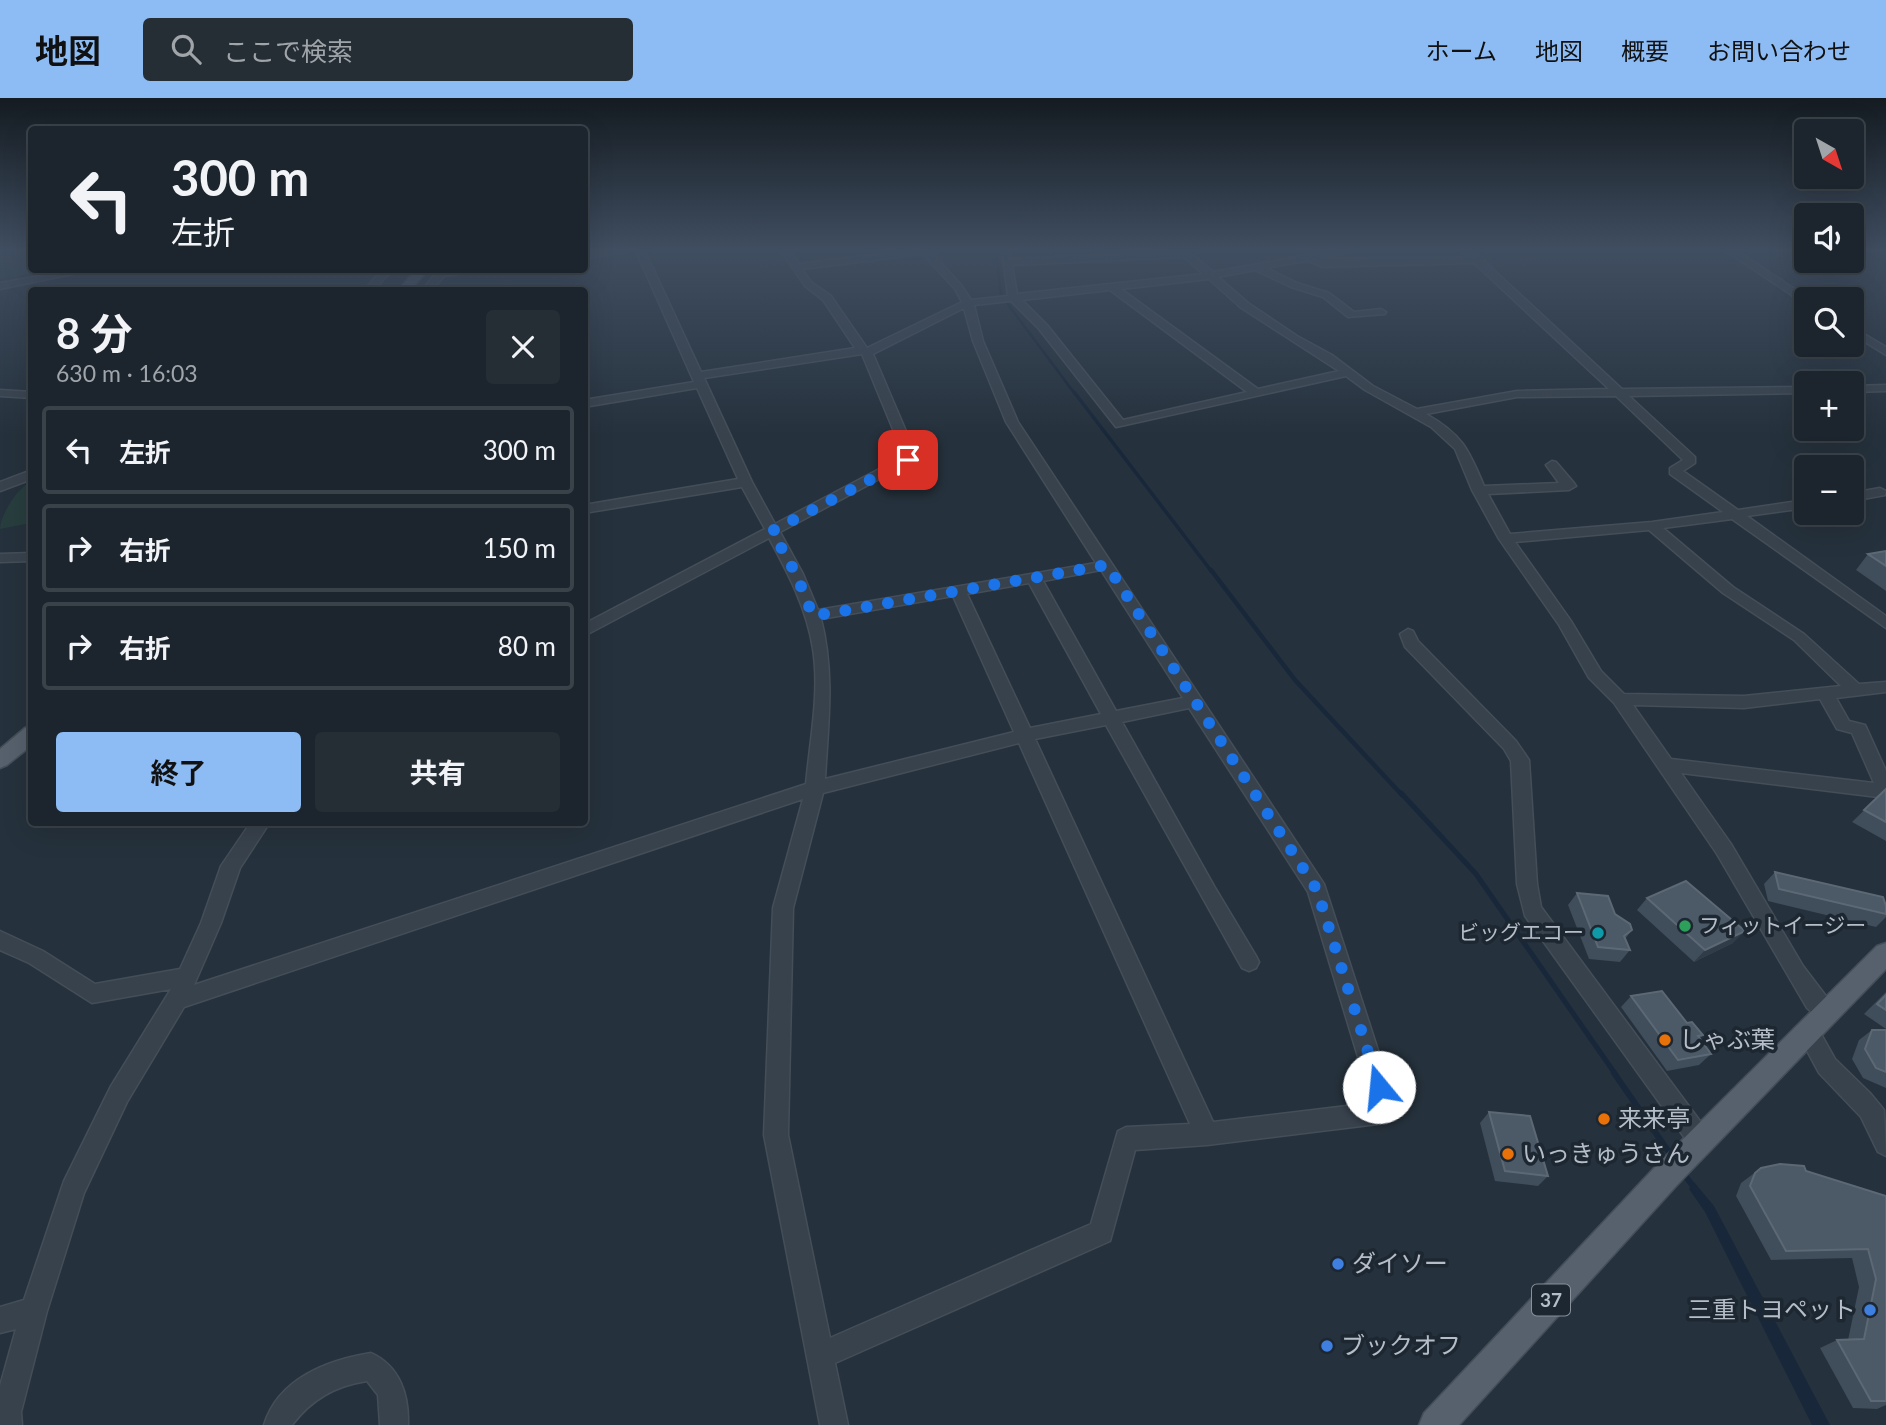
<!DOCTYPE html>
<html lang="ja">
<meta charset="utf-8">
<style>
:root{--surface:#1c252d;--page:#252d35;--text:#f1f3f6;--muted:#a0a5aa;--line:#3a4249;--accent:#8dbcf4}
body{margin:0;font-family:Lato,"Noto Sans JP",sans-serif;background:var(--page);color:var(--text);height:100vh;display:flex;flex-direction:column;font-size:26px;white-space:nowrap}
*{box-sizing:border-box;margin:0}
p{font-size:23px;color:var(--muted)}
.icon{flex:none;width:38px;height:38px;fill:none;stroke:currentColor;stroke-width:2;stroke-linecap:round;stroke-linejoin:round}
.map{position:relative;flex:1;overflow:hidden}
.drawer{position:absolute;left:28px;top:189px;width:560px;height:539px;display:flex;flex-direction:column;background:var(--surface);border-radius:7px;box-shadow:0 7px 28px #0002,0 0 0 2px var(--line)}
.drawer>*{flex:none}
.top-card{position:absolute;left:28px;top:28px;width:560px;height:147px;border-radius:7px;box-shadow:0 7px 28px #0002,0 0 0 2px var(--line);background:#1c252d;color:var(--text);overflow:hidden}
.needle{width:46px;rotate:141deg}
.controls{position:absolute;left:1794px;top:21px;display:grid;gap:14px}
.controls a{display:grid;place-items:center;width:70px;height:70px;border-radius:7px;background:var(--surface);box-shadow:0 7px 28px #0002,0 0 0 2px var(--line);font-size:35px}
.pin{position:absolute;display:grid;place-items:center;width:60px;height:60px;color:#fff;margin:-30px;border-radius:14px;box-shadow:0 4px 10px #0006}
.me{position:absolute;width:77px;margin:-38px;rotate:343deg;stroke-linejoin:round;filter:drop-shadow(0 0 5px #0008)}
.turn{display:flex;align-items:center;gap:24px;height:147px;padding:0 28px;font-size:32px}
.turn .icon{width:91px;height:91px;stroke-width:2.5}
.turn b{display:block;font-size:49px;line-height:60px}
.round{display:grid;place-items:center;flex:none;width:74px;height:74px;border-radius:7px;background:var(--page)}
.overview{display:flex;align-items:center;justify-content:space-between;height:119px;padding:0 28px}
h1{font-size:42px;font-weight:700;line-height:52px}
.button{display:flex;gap:14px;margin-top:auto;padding:14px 28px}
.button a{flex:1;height:80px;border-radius:7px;background:var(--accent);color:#111;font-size:28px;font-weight:700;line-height:80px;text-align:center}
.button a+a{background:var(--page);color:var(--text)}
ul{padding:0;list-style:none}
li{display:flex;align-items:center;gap:21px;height:88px;margin:0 14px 10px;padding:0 14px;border:4px solid var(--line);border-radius:7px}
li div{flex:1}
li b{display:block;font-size:26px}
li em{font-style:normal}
header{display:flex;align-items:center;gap:42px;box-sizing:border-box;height:98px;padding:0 35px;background:var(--accent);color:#111}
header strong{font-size:33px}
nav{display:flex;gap:38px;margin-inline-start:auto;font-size:24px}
.search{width:490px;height:63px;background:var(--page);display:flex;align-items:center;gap:18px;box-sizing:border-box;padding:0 24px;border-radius:7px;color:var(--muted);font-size:26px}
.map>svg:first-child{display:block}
</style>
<header>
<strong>地図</strong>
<div class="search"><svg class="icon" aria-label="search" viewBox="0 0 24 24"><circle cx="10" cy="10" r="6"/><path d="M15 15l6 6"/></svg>ここで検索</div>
<nav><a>ホーム</a><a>地図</a><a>概要</a><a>お問い合わせ</a></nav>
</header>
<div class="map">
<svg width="1886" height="1327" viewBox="0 0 1886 1327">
<rect width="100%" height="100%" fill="#25313c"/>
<!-- green -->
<path fill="#273d3e" d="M3 153H31L32 172H50L0 181V154Z
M31 384V425L0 431C0 417 18 389 31 384Z"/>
<!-- water -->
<path fill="#18283a" d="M1694 1084 1714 1108 1830 1327H1812L1705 1114 1689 1091Z"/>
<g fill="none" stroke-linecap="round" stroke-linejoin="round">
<!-- stream-far4 -->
<path stroke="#18283a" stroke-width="2.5" d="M996 153 1001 197 1075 296
M1862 153 1886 166"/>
<!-- stream-far3 -->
<path stroke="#18283a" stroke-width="3.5" d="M1074 294 1212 474"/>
<!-- stream-far2 -->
<path stroke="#18283a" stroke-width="4.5" d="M1211 472 1295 582 1402 697"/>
<!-- stream-far1 -->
<path stroke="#18283a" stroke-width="5" d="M1401 695 1476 776 1616 977"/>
<!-- stream -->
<path stroke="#18283a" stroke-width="6" d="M1614 975 1671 1057
M1684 1076 1695 1091"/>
<defs>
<path id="minor" d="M605 153H628L584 161V155Z
M636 153H645L701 274 855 250 823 202 805 188 781 153H789L799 166 906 153H930L962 188 971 202 1008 198 1002 153H1010L1011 161 1188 153 1213 174 1330 153H1347L1343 156 1266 170 1297 185 1329 195 1354 214 1381 211 1386 214 1385 216 1348 219 1323 199 1291 189 1255 172 1218 179 1248 205 1297 238 1332 257 1373 288 1417 311 1517 293 1609 291 1474 165 1323 169 1311 164 1316 161 1469 159 1462 153H1472L1483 160 1484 163 1622 291 1806 289V295L1629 298 1695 359V365L1683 373 1738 412 1806 402V410L1747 418 1886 518V530L1732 421 1663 430 1733 489 1804 536 1859 586 1886 584V594L1836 600 1849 623 1865 627 1867 631 1886 673V700L1681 675 1731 746 1803 868 1838 914 1835 921 1827 924 1819 921 1807 910 1717 756 1614 605 1589 580 1559 527 1499 441 1472 392 1455 351 1431 329 1365 292 1346 278 1116 329 1039 231 1011 203 974 207 983 243 1018 324 1324 786 1398 1014 1394 1022 1386 1025 1207 1047 1135 1052 1110 1143 835 1265 848 1327H820L764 1037 773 810 803 701 184 909 127 1004 84 1095 47 1213 21 1314 22 1327H0V1288L16 1231 0 1235V1209L24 1202 64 1083 111 988 171 891 92 905 29 865 0 852V833L43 853 95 886 180 871 201 825 221 768 251 724H270L240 770 221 825 194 887 806 686C810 642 820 594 813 551 807 511 788 475 769 440L584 538V526L765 431 742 389 584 415V407L738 381 697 290 584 309V302L694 284ZM923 156 955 191 962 204 867 250 831 198 811 184 802 171ZM1184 159 1203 176 1017 196 1012 167ZM1209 181 1240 209 1339 273 1258 291 1121 191ZM1110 192 1247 294 1123 322 1047 227 1022 202ZM964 210 973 243 1006 324 1096 465 818 512 803 476 780 434 915 362 917 359 873 256ZM862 256 904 358 775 426 752 384 704 280ZM1616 298 1683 362 1670 370V376L1723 414 1652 424 1510 436 1488 396 1569 392 1576 388 1574 385 1556 364 1552 363 1546 367 1559 385 1484 388C1469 352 1462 336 1426 316L1517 299ZM1649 432 1723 495 1794 542 1841 588 1744 598 1624 596 1601 573 1571 523 1515 444ZM1101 472 1183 600 1116 613 1043 483ZM1029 485 1101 616 1030 630 967 496ZM953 498 1014 634 825 681C828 627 835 575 821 521ZM1820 601 1837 631 1852 635 1874 685 1671 661 1633 607 1744 610ZM1189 610 1308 794 1372 1005 1213 1024 1035 641 1106 627 1242 870 1249 873 1256 870 1259 864 1256 858 1214 788 1122 624ZM1019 645 1190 1026 1126 1029 1118 1033 1091 1126 830 1240 788 1037 793 810 823 695Z
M1726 153H1737L1810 201 1802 204Z
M74 172H92L0 191V185Z
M382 172H392L374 192H364Z
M439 172H483L444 178 432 192H422Z
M1852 229 1886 249V257L1852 236Z
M1886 287V293L1852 294V288Z
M0 292 32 294V300L0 298Z
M32 372V381L0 393V384Z
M1880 390 1886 393 1885 397 1852 403V395Z
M32 455V463L0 464V456Z
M1408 531 1413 533 1418 543 1516 643 1529 662 1537 786 1541 809 1708 1034 1712 1042 1708 1050 1700 1054 1692 1050 1525 818 1517 786 1511 663 1504 651 1405 549 1400 536Z
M1808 924 1816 927 1835 961 1870 995 1884 1012 1886 1058 1878 1054 1861 1019 1819 975 1797 934 1800 927Z
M371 1255C400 1268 409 1297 408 1327H380L378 1297 367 1283C335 1288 312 1301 292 1327H264C278 1281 327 1262 371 1255Z"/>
<path id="major" d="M416 172H428L410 192H398Z
M32 628V647L7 667 0 670V651L25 630Z
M1886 845V871L1677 1087 1459 1327H1419L1424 1315 1657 1067 1877 848Z"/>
</defs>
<!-- minor casing -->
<use href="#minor" stroke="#444e59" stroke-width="3"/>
<!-- major casing -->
<use href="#major" stroke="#444e59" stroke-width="3"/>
<!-- minor -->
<use href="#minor" fill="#38424d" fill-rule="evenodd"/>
<!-- major -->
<use href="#major" fill="#56616d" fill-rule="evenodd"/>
</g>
<!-- wall -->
<path fill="#404d5a" d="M1886 453V493L1856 472 1868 456Z
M1886 691V743L1852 724Z
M1775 774 1886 808V819L1876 829 1768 803 1764 786Z
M1577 795 1632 832 1625 841 1630 852 1620 864 1589 861 1568 807Z
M1647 800 1733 845 1694 864 1637 812Z
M1886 894V931L1864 916Z
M1631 898 1703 937 1699 941 1711 956 1699 967 1667 973 1621 909Z
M1872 932H1886V990L1863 980 1852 961 1859 942Z
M1489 1014 1548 1078 1538 1088 1495 1083 1480 1025Z
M1761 1070 1806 1073 1886 1098V1307L1877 1311 1853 1310 1820 1250 1837 1242H1848L1859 1189 1852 1160 1771 1162 1736 1098 1741 1085Z"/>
<!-- shaded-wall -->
<path fill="#303d49" d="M1745 833 1733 845 1694 864 1705 852Z"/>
<!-- building -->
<path fill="#4c5966" stroke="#5c6975" stroke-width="2" d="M1886 453V468L1868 456Z
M1886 691V724L1864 712Z
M1775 774 1883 799 1886 808V816L1779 791Z
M1686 783 1745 833 1705 852 1647 800Z
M1577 795 1608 798 1615 816 1630 826 1632 832 1624 838 1630 852 1598 849Z
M1662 893 1687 925 1692 924 1703 937 1698 938 1711 956 1678 962 1631 898Z
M1886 897V912L1877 906Z
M1872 932H1886V974L1876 970 1865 951Z
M1489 1014 1530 1018 1548 1078 1505 1073Z
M1780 1066 1804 1068 1806 1073 1886 1098V1303H1871L1837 1242 1864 1241 1876 1181 1868 1151 1786 1153 1750 1088 1755 1075 1761 1070Z"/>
<!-- sky -->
<linearGradient id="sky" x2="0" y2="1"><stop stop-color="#141b21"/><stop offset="0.45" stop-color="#404e61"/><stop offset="1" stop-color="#404e61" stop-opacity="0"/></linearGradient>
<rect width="1886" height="338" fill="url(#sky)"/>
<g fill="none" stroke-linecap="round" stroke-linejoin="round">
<!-- route -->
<path stroke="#1a73e8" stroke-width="12" stroke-dasharray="0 21.6" d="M908 362 772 433 796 476 813 518 1107 467 1317 792 1379 989"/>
</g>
<!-- markers -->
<circle fill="#2e9e5b" stroke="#1d2732" stroke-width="2.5" cx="1685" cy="828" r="7"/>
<circle fill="#0f9aa8" stroke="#1d2732" stroke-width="2.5" cx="1598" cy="835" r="7"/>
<g fill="#e8710a" stroke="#1d2732" stroke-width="2.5">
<circle cx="1665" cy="942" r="7"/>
<circle cx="1604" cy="1021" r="7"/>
<circle cx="1508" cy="1056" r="7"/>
</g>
<g fill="#3f7fe0" stroke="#1d2732" stroke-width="2.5">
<circle cx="1338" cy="1166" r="7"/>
<circle cx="1870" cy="1212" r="7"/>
<circle cx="1327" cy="1248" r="7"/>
</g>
<g text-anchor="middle" stroke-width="7" stroke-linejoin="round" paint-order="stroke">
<!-- shield labels -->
<rect fill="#1d2732" stroke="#87909b" stroke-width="2" x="1532" y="1186.5" width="38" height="31" rx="5"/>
<g font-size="19" font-weight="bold" fill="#b4bdc8">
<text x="1551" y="1209">37</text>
</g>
<!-- poi labels -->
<g font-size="21" fill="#b4bdc8" stroke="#1d2732" text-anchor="start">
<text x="1699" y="835">フィットイージー</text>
<text x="1584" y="842" text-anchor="end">ビッグエコー</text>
</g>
<!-- near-poi labels -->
<g font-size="24" fill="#b4bdc8" stroke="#1d2732" text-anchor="start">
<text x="1679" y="950">しゃぶ葉</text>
<text x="1618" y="1029">来来亭</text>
<text x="1522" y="1064">いっきゅうさん</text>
<text x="1352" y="1174">ダイソー</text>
<text x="1856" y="1220" text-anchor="end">三重トヨペット</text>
<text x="1341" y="1256">ブックオフ</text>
</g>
</g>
</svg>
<div class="controls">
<a><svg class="needle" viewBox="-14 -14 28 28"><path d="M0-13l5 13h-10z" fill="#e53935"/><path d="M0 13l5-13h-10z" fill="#a0a5aa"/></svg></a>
<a><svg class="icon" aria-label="sound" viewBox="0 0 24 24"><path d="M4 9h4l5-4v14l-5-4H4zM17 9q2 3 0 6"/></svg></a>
<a><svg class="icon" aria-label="search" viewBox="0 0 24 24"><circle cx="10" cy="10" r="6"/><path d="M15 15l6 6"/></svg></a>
<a>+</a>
<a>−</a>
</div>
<div class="pin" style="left:908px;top:362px;background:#d93025"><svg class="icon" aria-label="arrive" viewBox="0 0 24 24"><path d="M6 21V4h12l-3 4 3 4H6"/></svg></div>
<svg class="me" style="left:1379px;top:989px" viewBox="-20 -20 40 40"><circle r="19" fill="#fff"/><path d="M0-13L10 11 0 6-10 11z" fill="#1a73e8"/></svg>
<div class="top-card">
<div class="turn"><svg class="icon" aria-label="left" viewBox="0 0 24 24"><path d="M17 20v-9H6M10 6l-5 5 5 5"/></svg><div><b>300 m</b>左折</div></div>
</div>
<section class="drawer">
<div class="overview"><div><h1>8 分</h1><p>630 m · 16:03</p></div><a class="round"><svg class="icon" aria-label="close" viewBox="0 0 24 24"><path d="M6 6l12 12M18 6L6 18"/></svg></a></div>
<ul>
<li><svg class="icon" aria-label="left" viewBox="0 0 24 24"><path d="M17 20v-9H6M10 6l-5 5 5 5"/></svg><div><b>左折</b></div><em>300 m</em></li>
<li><svg class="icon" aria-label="right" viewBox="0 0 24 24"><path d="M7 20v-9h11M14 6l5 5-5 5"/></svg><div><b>右折</b></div><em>150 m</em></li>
<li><svg class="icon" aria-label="right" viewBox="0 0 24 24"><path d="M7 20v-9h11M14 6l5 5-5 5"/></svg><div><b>右折</b></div><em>80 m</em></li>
</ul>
<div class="button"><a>終了</a><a>共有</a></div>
</section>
</div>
